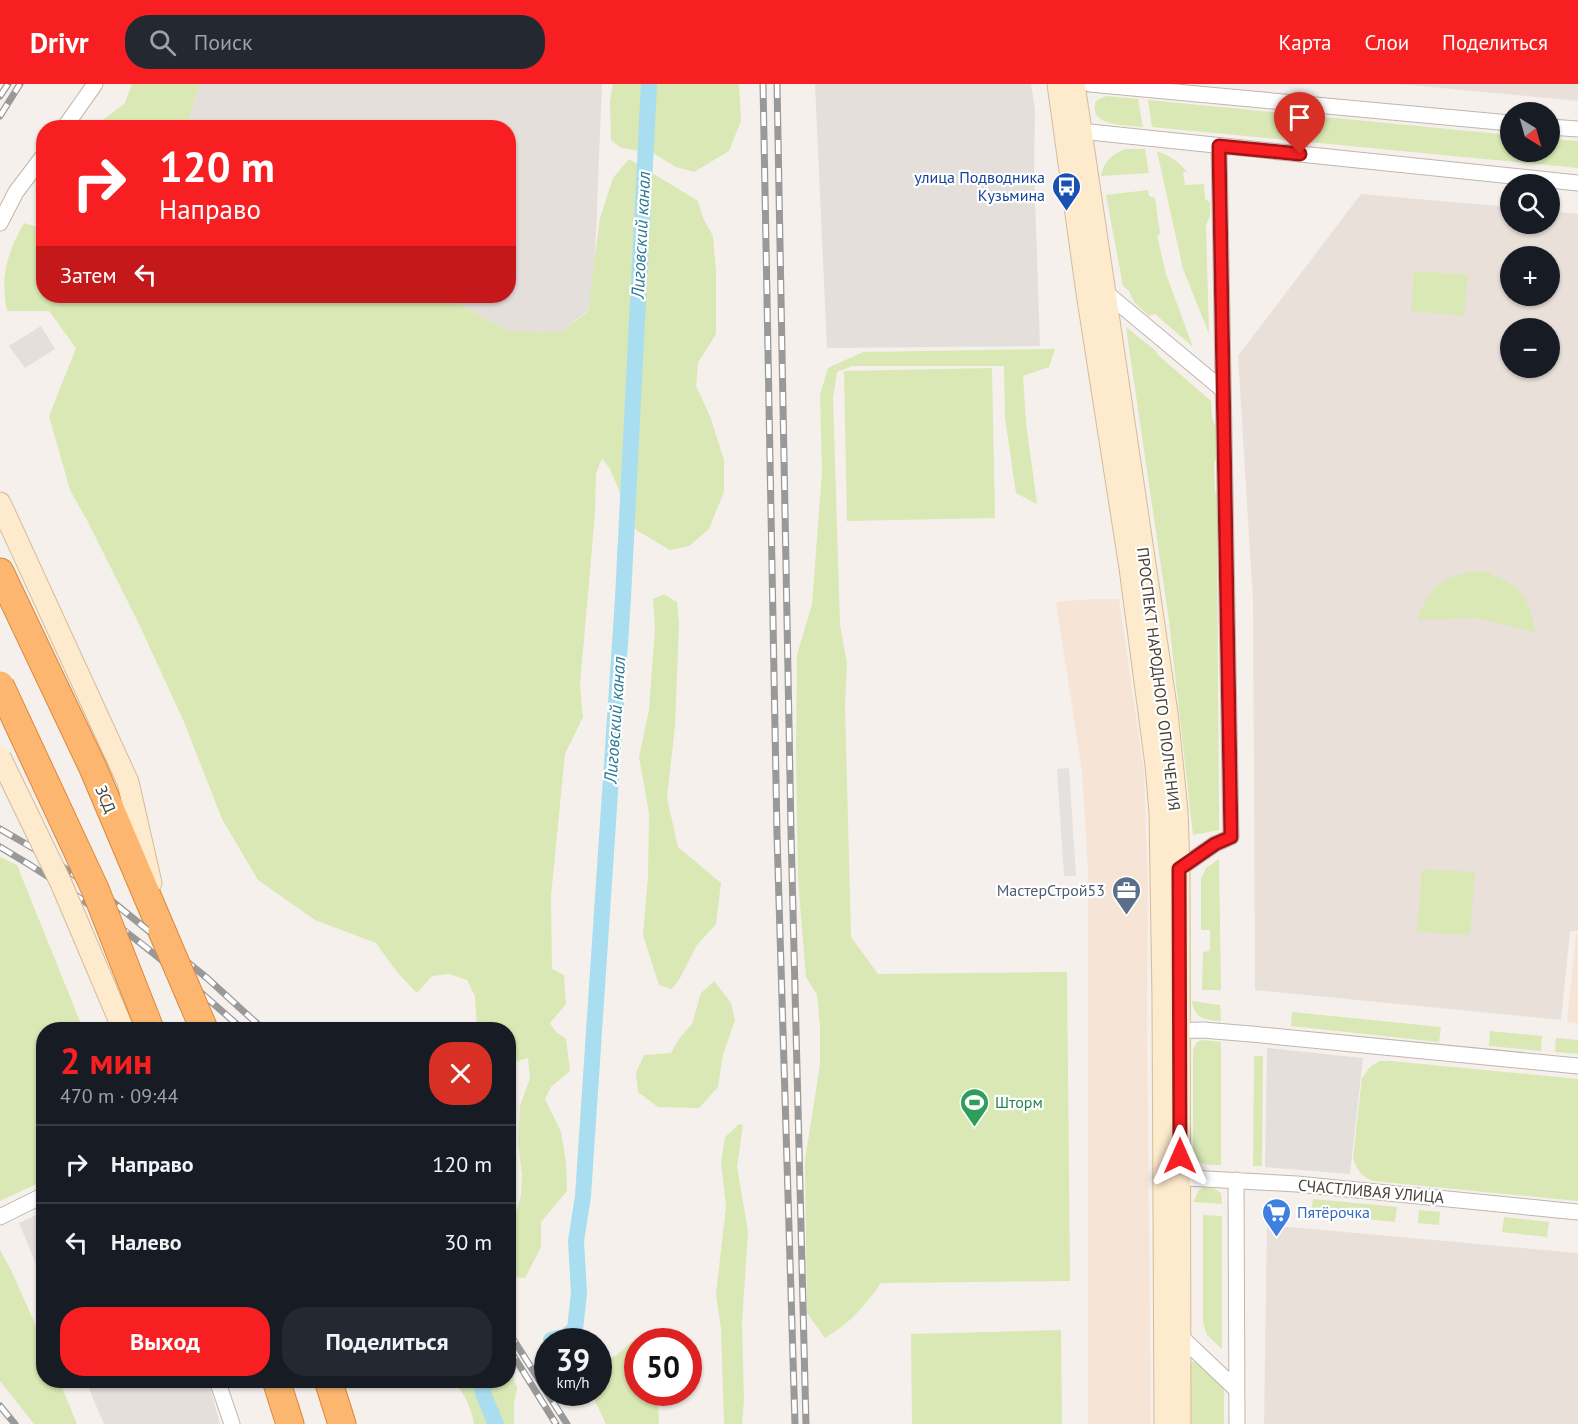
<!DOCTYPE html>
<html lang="ru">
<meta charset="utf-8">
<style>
:root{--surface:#171b24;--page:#242831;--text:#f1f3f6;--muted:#9ea1a6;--line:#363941;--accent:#f71f22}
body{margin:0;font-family:"PT Sans",sans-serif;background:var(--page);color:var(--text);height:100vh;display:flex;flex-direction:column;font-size:22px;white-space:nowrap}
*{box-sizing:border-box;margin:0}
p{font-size:20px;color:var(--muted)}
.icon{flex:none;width:33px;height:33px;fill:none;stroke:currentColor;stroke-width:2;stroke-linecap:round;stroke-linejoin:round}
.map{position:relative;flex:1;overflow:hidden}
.sheet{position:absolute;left:36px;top:938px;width:480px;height:366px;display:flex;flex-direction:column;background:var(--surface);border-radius:24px;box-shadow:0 2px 4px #0004}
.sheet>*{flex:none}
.guide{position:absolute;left:36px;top:36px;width:480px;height:183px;border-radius:24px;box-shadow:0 2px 4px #0004;background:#f71f22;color:#fff;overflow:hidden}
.needle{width:39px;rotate:143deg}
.fabs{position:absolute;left:1500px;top:18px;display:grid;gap:12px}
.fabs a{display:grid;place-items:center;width:60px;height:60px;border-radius:50%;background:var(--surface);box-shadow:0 2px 4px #0004;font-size:30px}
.speed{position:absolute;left:534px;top:1244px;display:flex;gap:12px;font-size:30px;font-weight:700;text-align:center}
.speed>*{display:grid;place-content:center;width:78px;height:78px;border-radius:50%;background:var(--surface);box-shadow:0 2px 4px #0004;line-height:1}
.speed small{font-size:15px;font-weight:400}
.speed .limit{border:9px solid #d22;background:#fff;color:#111}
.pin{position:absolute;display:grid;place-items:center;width:51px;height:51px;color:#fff;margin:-62px -26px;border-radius:50% 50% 50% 0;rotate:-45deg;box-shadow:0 0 6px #0007}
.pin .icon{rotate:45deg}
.me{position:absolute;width:66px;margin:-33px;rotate:0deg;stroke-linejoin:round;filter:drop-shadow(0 0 4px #0008)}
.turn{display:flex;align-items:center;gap:21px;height:126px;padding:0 24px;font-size:27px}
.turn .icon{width:78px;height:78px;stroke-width:2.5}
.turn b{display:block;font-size:42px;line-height:51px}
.then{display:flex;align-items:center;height:57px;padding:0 24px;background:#0003;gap:12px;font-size:22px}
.round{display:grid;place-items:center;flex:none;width:63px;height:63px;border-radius:24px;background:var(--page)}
.headline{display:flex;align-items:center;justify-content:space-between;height:102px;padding:0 24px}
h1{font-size:36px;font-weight:700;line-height:45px;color:var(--accent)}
.action{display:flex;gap:12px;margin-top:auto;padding:12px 24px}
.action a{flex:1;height:69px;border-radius:24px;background:var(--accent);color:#fff;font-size:24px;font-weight:700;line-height:69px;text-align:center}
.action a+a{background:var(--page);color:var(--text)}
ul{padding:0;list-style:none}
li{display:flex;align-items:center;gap:18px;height:78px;padding:0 24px;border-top:2px solid var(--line)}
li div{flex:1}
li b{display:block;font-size:22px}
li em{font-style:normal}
header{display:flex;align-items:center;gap:36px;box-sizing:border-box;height:84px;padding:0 30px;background:var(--accent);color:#fff}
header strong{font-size:28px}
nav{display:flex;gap:33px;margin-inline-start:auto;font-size:21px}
.search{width:420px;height:54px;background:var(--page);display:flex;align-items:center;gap:15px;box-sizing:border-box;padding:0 21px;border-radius:24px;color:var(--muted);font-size:22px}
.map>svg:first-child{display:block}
</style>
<header>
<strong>Drivr</strong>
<div class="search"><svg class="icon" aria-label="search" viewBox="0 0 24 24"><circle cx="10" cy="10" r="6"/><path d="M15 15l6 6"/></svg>Поиск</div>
<nav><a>Карта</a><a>Слои</a><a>Поделиться</a></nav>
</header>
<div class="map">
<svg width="1578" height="1340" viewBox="0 0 1578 1340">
<rect width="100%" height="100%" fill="#f5f0eb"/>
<!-- residential -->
<path fill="#e9e1d9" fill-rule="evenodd" d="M1399 0H1578V17Z
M1361 110 1510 123V140H1550V127L1578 130V847H1570L1561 936 1255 906 1253 517 1238 272ZM1510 172H1550V212H1510ZM1510 244H1550V284H1510Z
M1267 1141 1578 1169V1340H1264Z"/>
<!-- commercial -->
<path fill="#f6e4d7" d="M1092 515H1119L1144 688 1148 802 1147 939 1151 1340H1088V787L1082 687 1056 518Z
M1576 850H1578V939L1567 938Z"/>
<!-- industrial -->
<path fill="#e5dfdc" d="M199 0H602L593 222 561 248 509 247 444 212H508V44H187Z
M815 0H1031L1035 26 1034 84 1040 262 827 264Z
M41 242 55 265 25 284 9 262Z
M1267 964 1363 974 1350 1090 1265 1083Z
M43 1128V1197L19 1139Z
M85 1296H208L220 1340H104Z"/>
<!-- green -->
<path fill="#d9e8b4" d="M132 0H199L187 43H94L125 19Z
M613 0H739L741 37 729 67 694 88 676 83 653 69 621 64 611 56 610 17Z
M1106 12 1138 15 1143 43C1127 41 1087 43 1096 17Z
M1148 16 1510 51V68H1550V55L1578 57V84L1152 43Z
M1126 65H1145L1149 89 1101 92C1104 77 1112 70 1126 65Z
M1157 67C1170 72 1178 77 1187 88H1183L1185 101 1204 100 1205 115 1210 118V132L1206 141 1209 250 1183 185Z
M629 75 698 117 703 134 713 152 716 188V250L698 279 696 302 710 332 724 376V408L709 445 689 462 670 466 636 446 610 385 602 374 596 390 595 429 580 601 583 633 565 670 562 700 551 812 552 885 564 891 566 920 550 939 555 947 566 955 570 987 551 1003 545 1015 561 1048 566 1078 567 1107 541 1138V1163L525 1194 511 1193 509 1183V1151L521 1112 522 1092 518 1056 520 1022 530 994 528 974 509 980 508 945H477L475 912 467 896 449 890 432 892 417 909 397 888 376 859 315 836 258 796 222 735 184 638 140 542 88 438 70 406 49 332 76 264 49 227H7C0 193 7 169 24 139L43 145 44 212H444L509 247 561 248 588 227 600 134 613 94Z
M1148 106 1149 112 1155 114 1160 149 1157 152 1166 190 1193 263 1155 230 1149 232 1134 218 1129 207 1123 202 1106 111Z
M1414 187 1468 191 1464 232 1411 227Z
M1126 243 1156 267 1158 271 1211 317 1212 334 1223 361 1214 379 1215 408 1224 414 1222 452 1217 455 1219 746 1193 751 1169 537Z
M1055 265 1049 283 1023 292 1026 339 1037 420 1016 409 1005 334 1004 282H852L837 288 833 314 840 541 847 579 845 620 851 853 878 890 1067 888 1070 1197 881 1199C865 1222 849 1240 825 1254L807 1229 805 1076 820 981V941L817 911 806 893 798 795 796 670 797 571 812 520 822 388 820 311 828 284 863 268Z
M992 284 995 434 847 437 844 287Z
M1482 487C1517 498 1530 512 1535 548L1478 534 1417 536C1430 501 1445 490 1482 487Z
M664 510 677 518 679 539 675 642 667 714 678 763 721 799 716 840 697 861 680 894 672 905 659 901 643 851 648 793 649 729 639 673 649 626 655 544 653 515Z
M0 773 17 781 83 945H44L43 1097 0 1117Z
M1219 775 1221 906H1202L1203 868 1210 867V846H1201V795L1206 784Z
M1422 785 1475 788 1470 851 1417 848Z
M714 897 731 919 735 936 723 971 718 1003 699 1024 658 1023 638 1008 636 989 644 971 671 969 679 955 692 940 701 909Z
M1192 917 1220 921 1221 937C1206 936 1194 935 1192 917Z
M1292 928 1441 943 1439 958 1291 942Z
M1490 947 1542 952 1541 967 1489 962Z
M1556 954 1578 956V970L1555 968Z
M1202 956 1221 958V1081C1207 1081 1197 1082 1193 1067V966L1197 958Z
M1254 972H1263L1262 1082H1253Z
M1380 977H1391L1578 995V1117L1373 1097C1361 1092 1357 1086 1353 1074L1362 994 1370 983Z
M739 1040 743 1041 737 1083 748 1147 742 1239 744 1315 742 1340H724L721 1245 716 1210 726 1123 721 1078 725 1053Z
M1205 1103 1215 1105 1221 1109 1222 1120 1193 1118 1199 1106Z
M1313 1115 1397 1123 1395 1138 1311 1130Z
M1419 1126 1440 1128 1439 1141 1418 1139Z
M1203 1131 1222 1132V1265L1207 1251 1203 1238Z
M1504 1133 1549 1138 1547 1153 1502 1148Z
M0 1166 11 1186 43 1258 44 1296H59L77 1340H34L0 1297Z
M1061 1246 1062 1340H912L911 1250Z
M632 1257 637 1258 638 1308H659L658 1319 659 1340H606L595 1317V1308H598L599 1278 617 1271Z
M1192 1278H1197L1201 1281 1224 1304V1340H1190L1189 1281Z
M509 1281 517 1304 514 1320V1340H474C471 1322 464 1310 453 1296H508Z"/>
<!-- parking -->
<path fill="#e4e1df" d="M1069 684 1076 792H1064L1057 685Z"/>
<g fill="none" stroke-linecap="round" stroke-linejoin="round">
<!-- canal -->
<path stroke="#a9def0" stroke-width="16" d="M551 1256 566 1252 575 1245 579 1209 576 1157 583 1112 623 514 649 0
M488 1296 482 1307 496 1340"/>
<defs>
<path id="minor" d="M1090 0 1510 39
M1550 43 1578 45
M64 44 95 0
M1072 45 1080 47 1578 99
M0 139 16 108 44 71
M1104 207 1223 306
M1179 785 1215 760 1231 753 1219 62
M1172 947 1203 946 1251 950 1578 982
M1169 1093 1297 1100 1578 1128
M1236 1096 1237 1340
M0 1133 44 1111
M1179 1251 1237 1306
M217 1296 232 1340"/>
<path id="secondary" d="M1058 0 1087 209 1130 484 1156 681 1160 729 1163 915 1165 1340
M1074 0 1167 629 1177 726 1179 785 1180 1340
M0 419 128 698 151 799"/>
<path id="motorway" d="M0 488 93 684 162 847
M276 1296 290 1340
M328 1296 342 1340"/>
</defs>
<!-- minor casing -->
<use href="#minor" stroke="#c1b6ad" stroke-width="17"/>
<!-- secondary casing -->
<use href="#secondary" stroke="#d4bc9b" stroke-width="23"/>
<!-- motorway casing -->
<use href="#motorway" stroke="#dc883d" stroke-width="29"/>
<!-- minor -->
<use href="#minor" stroke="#fff" stroke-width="15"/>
<!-- secondary -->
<use href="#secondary" stroke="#feeacc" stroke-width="21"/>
<!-- motorway -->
<use href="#motorway" stroke="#fcb66f" stroke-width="27"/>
<defs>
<path id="rail" d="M763 0 777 751 795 1340
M777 0 791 748 806 1340
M0 12 8 0
M0 32 20 0
M0 745 45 771 108 814 207 894 263 945
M0 763C88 814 167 877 242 945
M508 1247 567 1340
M508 1263 556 1340
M0 1322 15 1340"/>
</defs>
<!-- rail casing -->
<use href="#rail" stroke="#999" stroke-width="7"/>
<!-- rail -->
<use href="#rail" stroke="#fff" stroke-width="4.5" stroke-dasharray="14" stroke-linecap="butt"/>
<defs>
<path id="secondary-bridge" d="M0 673 61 799 123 945"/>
<path id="motorway-bridge" d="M0 601 95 805 150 945
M162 847 204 945"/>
</defs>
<!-- secondary-bridge casing -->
<use href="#secondary-bridge" stroke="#d4bc9b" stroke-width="23" stroke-linecap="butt"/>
<!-- motorway-bridge casing -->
<use href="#motorway-bridge" stroke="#dc883d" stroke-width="29" stroke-linecap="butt"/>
<!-- secondary-bridge -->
<use href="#secondary-bridge" stroke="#feeacc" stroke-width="21"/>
<!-- motorway-bridge -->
<use href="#motorway-bridge" stroke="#fcb66f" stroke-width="27"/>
</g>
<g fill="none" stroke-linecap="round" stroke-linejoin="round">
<defs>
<path id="route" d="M1180 1072 1179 785 1215 760 1231 753 1219 62 1300 70"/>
</defs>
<!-- route casing -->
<use href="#route" stroke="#a11416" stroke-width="15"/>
<!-- route -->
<use href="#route" stroke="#f71f22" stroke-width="10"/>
</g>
<!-- icons -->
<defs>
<symbol id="bus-pin" viewBox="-11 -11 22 30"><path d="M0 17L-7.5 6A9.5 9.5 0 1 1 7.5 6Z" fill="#1a4fb4" stroke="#fff"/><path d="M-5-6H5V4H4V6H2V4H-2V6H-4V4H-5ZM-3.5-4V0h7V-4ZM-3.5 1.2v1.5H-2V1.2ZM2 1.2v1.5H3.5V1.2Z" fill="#fff"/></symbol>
<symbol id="office-pin" viewBox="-11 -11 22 30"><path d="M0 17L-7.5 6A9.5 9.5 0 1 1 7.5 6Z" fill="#5c6f8a" stroke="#fff"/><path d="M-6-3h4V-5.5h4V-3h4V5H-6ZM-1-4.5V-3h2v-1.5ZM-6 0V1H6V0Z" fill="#fff"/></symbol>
<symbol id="stadium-pin" viewBox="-11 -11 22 30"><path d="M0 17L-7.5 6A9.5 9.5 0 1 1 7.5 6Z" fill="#2e9e5b" stroke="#fff"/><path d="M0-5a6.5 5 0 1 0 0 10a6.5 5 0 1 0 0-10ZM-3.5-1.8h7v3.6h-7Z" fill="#fff"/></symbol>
<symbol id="supermarket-pin" viewBox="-11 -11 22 30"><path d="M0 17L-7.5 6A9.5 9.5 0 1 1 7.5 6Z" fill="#3f7fe0" stroke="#fff"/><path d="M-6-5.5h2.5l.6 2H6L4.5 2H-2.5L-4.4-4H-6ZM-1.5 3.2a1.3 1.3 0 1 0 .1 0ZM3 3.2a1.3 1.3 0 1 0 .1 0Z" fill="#fff"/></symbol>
</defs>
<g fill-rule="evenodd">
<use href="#bus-pin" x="1050" y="86" width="33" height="45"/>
<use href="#office-pin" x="1110" y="790" width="33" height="45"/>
<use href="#stadium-pin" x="958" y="1002" width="33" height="45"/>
<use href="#supermarket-pin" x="1260" y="1112" width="33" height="45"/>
</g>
<g text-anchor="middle" stroke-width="4.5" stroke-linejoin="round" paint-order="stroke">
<!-- transit labels -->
<g font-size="16" fill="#164399" stroke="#fff" text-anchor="end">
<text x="1045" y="99">улица Подводника<tspan x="1045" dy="18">Кузьмина</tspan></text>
</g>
<!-- street labels -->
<g font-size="16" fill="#494038" stroke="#fff">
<text transform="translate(1159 595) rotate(83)" y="6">ПРОСПЕКТ НАРОДНОГО ОПОЛЧЕНИЯ</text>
<text transform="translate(106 715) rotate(67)" y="6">ЗСД</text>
<text transform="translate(1371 1107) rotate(5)" y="6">СЧАСТЛИВАЯ УЛИЦА</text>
</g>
<!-- service labels -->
<g font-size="16" fill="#4e5e75" stroke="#fff" text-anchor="end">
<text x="1105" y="812">МастерСтрой53</text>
</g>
<!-- leisure labels -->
<g font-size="16" fill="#27864d" stroke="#fff" text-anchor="start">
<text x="995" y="1024">Шторм</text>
</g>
<!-- shop labels -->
<g font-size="16" fill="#366cbe" stroke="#fff" text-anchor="start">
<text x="1297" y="1134">Пятёрочка</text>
</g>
<!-- water labels -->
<g font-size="18" font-style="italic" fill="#2b7994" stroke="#fff">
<text transform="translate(641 151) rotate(-87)" y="6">Лиговский канал</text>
<text transform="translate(615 636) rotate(-86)" y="6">Лиговский канал</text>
</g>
</g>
</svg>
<div class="fabs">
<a><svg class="needle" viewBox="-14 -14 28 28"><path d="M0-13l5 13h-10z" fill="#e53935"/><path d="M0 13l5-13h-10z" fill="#9ea1a6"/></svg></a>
<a><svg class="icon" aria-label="search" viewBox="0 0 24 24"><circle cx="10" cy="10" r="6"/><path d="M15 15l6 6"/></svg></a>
<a>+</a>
<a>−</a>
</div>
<div class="speed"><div>39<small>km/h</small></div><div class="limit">50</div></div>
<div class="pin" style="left:1300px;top:70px;background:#d93025"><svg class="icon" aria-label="arrive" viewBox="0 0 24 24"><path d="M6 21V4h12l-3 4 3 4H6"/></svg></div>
<svg class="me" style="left:1180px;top:1072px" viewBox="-20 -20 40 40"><path d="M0-17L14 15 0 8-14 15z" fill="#f71f22" stroke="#fff" stroke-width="4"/></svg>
<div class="guide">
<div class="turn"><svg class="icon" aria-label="right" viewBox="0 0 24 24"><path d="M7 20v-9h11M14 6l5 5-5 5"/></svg><div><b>120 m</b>Направо</div></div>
<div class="then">Затем<svg class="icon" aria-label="left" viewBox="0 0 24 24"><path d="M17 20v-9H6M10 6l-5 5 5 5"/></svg></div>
</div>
<section class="sheet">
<div class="headline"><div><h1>2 мин</h1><p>470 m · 09:44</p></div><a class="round" style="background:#d93025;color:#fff"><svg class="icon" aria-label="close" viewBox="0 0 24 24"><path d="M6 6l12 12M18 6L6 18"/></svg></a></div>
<ul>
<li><svg class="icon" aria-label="right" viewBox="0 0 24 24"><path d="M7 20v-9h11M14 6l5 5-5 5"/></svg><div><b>Направо</b></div><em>120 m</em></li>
<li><svg class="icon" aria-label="left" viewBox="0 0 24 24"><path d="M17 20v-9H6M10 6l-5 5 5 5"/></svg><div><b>Налево</b></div><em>30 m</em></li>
</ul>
<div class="action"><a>Выход</a><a>Поделиться</a></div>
</section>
</div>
